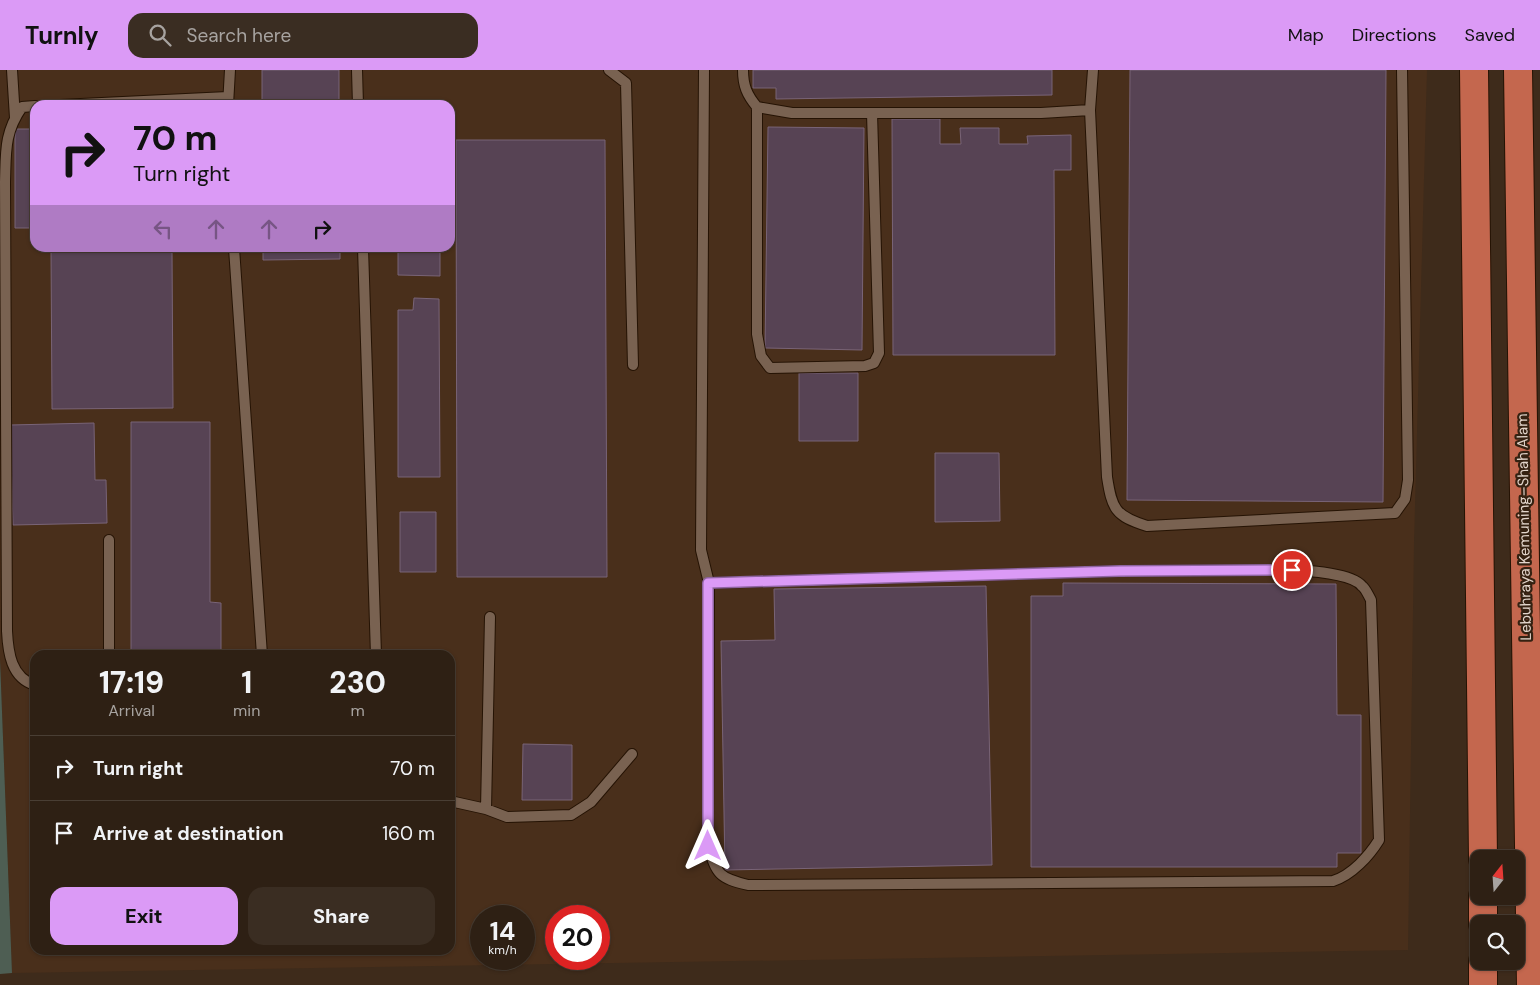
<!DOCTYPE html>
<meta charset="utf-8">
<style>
:root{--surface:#2e2014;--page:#3a2d22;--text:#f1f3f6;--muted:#a7a3a0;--line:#493e34;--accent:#db9af6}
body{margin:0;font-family:"DM Sans",sans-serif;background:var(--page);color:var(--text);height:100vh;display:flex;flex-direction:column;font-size:19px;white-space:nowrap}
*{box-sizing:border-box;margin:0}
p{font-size:16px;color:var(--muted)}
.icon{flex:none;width:28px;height:28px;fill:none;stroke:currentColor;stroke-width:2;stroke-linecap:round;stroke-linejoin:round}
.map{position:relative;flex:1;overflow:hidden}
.panel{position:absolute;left:30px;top:580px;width:425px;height:305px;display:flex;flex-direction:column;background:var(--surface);border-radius:15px;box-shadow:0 1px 4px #0004,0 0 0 1px var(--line)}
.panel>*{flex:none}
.hud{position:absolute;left:30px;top:30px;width:425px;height:152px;border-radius:15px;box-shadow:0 1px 4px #0004,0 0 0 1px var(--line);background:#db9af6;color:#111;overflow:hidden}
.needle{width:32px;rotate:17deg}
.controls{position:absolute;left:1470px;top:780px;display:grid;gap:10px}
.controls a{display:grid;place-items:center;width:55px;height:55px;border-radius:10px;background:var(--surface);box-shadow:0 1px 4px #0004,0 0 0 1px var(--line);font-size:25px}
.speed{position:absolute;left:470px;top:835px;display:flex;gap:10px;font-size:25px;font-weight:700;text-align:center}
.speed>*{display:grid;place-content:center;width:65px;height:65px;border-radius:50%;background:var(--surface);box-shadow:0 1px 4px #0004,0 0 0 1px var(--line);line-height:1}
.speed small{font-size:12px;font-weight:400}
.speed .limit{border:8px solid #d22;background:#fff;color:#111}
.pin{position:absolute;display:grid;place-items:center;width:42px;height:42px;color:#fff;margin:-21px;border:2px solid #fff;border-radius:50%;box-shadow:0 1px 5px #0007}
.me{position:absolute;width:55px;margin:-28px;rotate:0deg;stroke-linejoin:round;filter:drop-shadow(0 0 4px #0008)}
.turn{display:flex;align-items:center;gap:18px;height:105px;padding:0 20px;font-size:22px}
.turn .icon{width:65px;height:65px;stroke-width:2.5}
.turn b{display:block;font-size:35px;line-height:42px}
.lanes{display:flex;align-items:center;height:48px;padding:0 20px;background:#0003;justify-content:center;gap:25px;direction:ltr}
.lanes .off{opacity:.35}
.eta{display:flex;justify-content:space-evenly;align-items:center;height:85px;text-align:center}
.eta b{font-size:30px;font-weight:800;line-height:35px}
.primary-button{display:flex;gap:10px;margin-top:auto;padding:10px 20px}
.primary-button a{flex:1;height:58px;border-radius:15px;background:var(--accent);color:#111;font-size:20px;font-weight:800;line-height:58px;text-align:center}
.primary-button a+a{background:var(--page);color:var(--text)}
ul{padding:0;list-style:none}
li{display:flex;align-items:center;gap:15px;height:65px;padding:0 20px;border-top:1px solid var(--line)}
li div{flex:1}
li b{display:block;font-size:19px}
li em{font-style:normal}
header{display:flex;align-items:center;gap:30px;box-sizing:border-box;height:70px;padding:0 25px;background:var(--accent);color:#111}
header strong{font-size:24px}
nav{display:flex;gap:28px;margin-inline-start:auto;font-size:18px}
.search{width:350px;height:45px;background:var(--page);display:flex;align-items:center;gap:12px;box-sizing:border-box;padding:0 18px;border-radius:15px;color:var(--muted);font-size:19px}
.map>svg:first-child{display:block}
</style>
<header>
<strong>Turnly</strong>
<div class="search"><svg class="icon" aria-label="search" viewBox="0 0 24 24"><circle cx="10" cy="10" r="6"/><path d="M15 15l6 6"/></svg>Search here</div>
<nav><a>Map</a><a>Directions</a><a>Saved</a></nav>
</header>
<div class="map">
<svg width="1540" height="915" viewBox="0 0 1540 915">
<rect width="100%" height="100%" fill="#3e2b1b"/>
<!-- built -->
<path fill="#492f1b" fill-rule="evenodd" d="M0 0H1427L1414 472 1408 880 12 903 0 589ZM35 35H450V178H35ZM35 585H450V880H35ZM481 846H524V889H481ZM556 846H599V889H556Z"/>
<!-- green -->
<path fill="#4e5e53" d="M0 589 12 903 0 904Z"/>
<!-- building -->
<path fill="#574354" stroke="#796477" d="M262 0H339V35H262Z
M753 0H1052V25L776 29V18H753Z
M1130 0H1386L1383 432 1127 430Z
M892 49H940V74H961L960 58H999V74H1028L1027 66 1071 65V100H1054L1055 285H893Z
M768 57 864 58 862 280 765 278Z
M15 59H35V158H15Z
M456 70H605L607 507H457Z
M51 178H204L172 179 173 338 52 339Z
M263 178H340V189L263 190Z
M398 178H440V206L398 205Z
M414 228 439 229 440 407H398V240H413Z
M799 303H858V371H799Z
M131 352H210V532L221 533V585H131Z
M94 353 95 410H106L107 453 13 455 10 355Z
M935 383H999L1000 451 935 452Z
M400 442H436V502H400Z
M1063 513 1336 514 1337 645H1361V783H1337V797H1031V526H1063Z
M986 516 992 795 725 800 721 571 775 570 774 519Z
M523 674 572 675V730H522Z"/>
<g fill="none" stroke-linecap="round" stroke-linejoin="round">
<defs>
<path id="lane" d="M12 0 15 48
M357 0 358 35
M609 0 626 13 633 295
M704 0 701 480 709 513 708 776C717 805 719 808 748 815L1333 811C1352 805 1369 786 1379 770L1371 530C1368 525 1366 519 1362 516 1351 503 1309 501 1292 500L1120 501 709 513
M743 0C743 16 747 25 757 37V264L761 286 770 298 865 296 874 293 879 283 872 43
M60 35 228 27
M228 35 230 0
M35 36 22 37C4 63 6 82 5 112L7 561C8 582 11 608 35 615
M757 37 792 43H1041L1090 40 1107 407C1112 439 1115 446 1147 456L1395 443 1405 429 1408 410 1402 0
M1090 40 1093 0
M234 178 262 585
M363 178 376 585
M109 470V585
M450 731 486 739 507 747 571 745 591 732 632 684
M486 739 490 547"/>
<path id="highway" d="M1474 0 1483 789
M1518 0 1531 915
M1483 826V854
M1483 891V915"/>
</defs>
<!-- lane casing -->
<use href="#lane" stroke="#251304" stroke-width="12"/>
<!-- highway casing -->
<use href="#highway" stroke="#251304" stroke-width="30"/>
<!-- lane -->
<use href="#lane" stroke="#796251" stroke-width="10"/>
<!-- highway -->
<use href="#highway" stroke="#c4674e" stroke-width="28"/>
</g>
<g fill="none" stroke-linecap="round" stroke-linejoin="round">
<defs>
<path id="route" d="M708 776V513L1120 501 1292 500"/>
</defs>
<!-- route casing -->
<use href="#route" stroke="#8e64a0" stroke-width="12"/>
<!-- route -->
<use href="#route" stroke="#db9af6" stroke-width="9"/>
</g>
<g text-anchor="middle" stroke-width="4.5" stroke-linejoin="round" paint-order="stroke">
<!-- street labels -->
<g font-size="15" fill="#e2d5cb" stroke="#342111">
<text transform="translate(1524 457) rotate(-91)" y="5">Lebuhraya Kemuning–Shah Alam</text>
</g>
</g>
</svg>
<div class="controls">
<a><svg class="needle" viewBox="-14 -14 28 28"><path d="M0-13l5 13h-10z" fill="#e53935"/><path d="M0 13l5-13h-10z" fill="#a7a3a0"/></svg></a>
<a><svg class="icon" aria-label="search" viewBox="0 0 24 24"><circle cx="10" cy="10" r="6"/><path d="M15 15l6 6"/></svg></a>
</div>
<div class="speed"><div>14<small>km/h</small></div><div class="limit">20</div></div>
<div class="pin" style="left:1292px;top:500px;background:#d93025"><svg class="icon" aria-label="arrive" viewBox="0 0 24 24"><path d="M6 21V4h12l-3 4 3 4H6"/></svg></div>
<svg class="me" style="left:708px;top:776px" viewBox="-20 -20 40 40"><path d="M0-17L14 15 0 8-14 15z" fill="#db9af6" stroke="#fff" stroke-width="4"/></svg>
<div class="hud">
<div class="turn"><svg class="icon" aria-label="right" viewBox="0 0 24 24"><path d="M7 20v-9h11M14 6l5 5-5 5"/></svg><div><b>70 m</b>Turn right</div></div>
<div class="lanes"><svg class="icon off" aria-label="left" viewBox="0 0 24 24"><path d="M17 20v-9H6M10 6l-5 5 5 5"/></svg><svg class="icon off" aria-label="ahead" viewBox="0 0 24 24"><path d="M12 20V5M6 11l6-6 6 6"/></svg><svg class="icon off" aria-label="ahead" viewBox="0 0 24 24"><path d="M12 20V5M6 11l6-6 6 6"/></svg><svg class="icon" aria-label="right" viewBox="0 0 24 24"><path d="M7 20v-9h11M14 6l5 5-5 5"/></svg></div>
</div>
<section class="panel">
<div class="eta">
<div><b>17:19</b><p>Arrival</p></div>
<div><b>1</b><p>min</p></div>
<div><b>230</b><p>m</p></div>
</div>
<ul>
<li><svg class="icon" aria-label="right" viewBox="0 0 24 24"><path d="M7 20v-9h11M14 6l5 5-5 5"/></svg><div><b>Turn right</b></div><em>70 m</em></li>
<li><svg class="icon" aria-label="arrive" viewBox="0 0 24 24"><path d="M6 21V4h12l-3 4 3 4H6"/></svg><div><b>Arrive at destination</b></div><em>160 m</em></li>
</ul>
<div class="primary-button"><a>Exit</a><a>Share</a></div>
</section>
</div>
